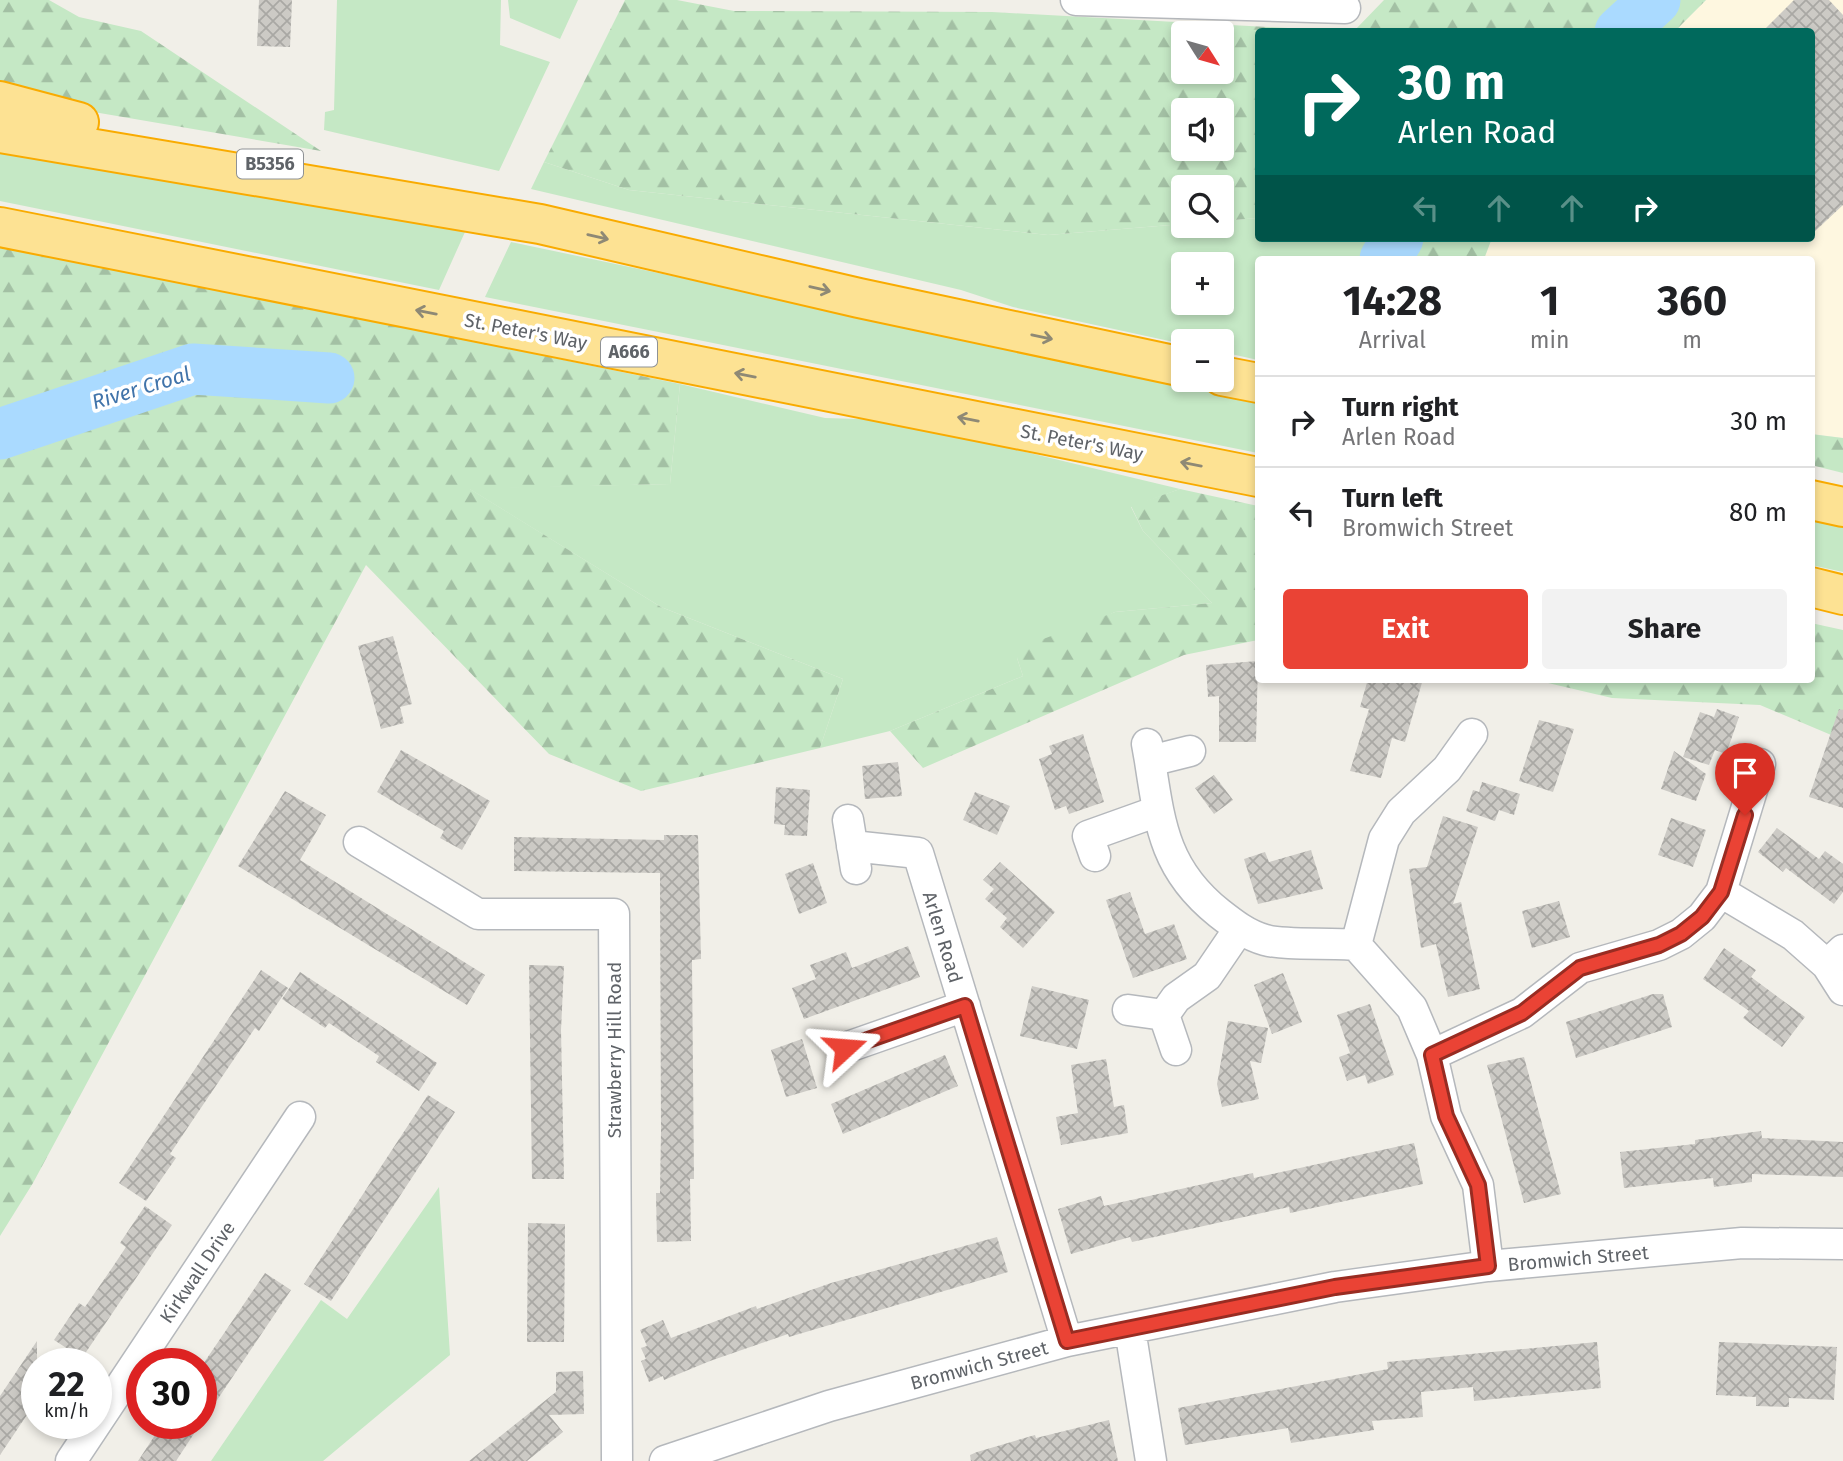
<!DOCTYPE html>
<meta charset="utf-8">
<style>
:root{--surface:#fff;--page:#f2f2f2;--text:#202124;--muted:#757577;--line:#e0e0e0;--accent:#ea4335}
body{margin:0;font-family:"Fira Sans",sans-serif;background:var(--page);color:var(--text);height:100vh;display:flex;flex-direction:column;font-size:26px;white-space:nowrap}
*{box-sizing:border-box;margin:0}
p{font-size:23px;color:var(--muted)}
.icon{flex:none;width:38px;height:38px;fill:none;stroke:currentColor;stroke-width:2;stroke-linecap:round;stroke-linejoin:round}
.map{position:relative;flex:1;overflow:hidden}
.panel{position:absolute;left:1255px;top:256px;width:560px;height:427px;display:flex;flex-direction:column;background:var(--surface);border-radius:7px;box-shadow:0 4px 10px #0003}
.panel>*{flex:none}
.top-card{position:absolute;left:1255px;top:28px;width:560px;height:214px;border-radius:7px;box-shadow:0 4px 10px #0003;background:#00695c;color:#fff;overflow:hidden}
.needle{width:46px;rotate:127deg}
.controls{position:absolute;left:1171px;top:21px;display:grid;gap:14px}
.controls a{display:grid;place-items:center;width:63px;height:63px;border-radius:7px;background:var(--surface);box-shadow:0 4px 10px #0003;font-size:35px}
.speed{position:absolute;left:21px;top:1348px;display:flex;gap:14px;font-size:35px;font-weight:700;text-align:center}
.speed>*{display:grid;place-content:center;width:91px;height:91px;border-radius:50%;background:var(--surface);box-shadow:0 4px 10px #0003;line-height:1}
.speed small{font-size:18px;font-weight:400}
.speed .limit{border:10px solid #d22;background:#fff;color:#111}
.pin{position:absolute;display:grid;place-items:center;width:60px;height:60px;color:#fff;margin:-72px -30px;border-radius:50% 50% 50% 0;rotate:-45deg;box-shadow:0 0 7px #0007}
.pin .icon{rotate:45deg}
.me{position:absolute;width:77px;margin:-38px;rotate:71deg;stroke-linejoin:round;filter:drop-shadow(0 0 5px #0008)}
.turn{display:flex;align-items:center;gap:24px;height:147px;padding:0 28px;font-size:32px}
.turn .icon{width:91px;height:91px;stroke-width:2.5}
.turn b{display:block;font-size:49px;line-height:60px}
.lanes{display:flex;align-items:center;height:66px;padding:0 28px;background:#0003;justify-content:center;gap:35px;direction:ltr}
.lanes .off{opacity:.35}
.eta{display:flex;justify-content:space-evenly;align-items:center;height:119px;text-align:center}
.eta b{font-size:42px;font-weight:700;line-height:49px}
.button{display:flex;gap:14px;margin-top:auto;padding:14px 28px}
.button a{flex:1;height:80px;border-radius:7px;background:var(--accent);color:#fff;font-size:28px;font-weight:700;line-height:80px;text-align:center}
.button a+a{background:var(--page);color:var(--text)}
ul{padding:0;list-style:none}
li{display:flex;align-items:center;gap:21px;height:91px;padding:0 28px;border-top:2px solid var(--line)}
li div{flex:1}
li b{display:block;font-size:26px}
li em{font-style:normal}
.map>svg:first-child{display:block}
</style>
<div class="map">
<svg width="1843" height="1461" viewBox="0 0 1843 1461">
<defs>
<pattern id="forest-firs" width="22" height="20" patternUnits="userSpaceOnUse" patternTransform="scale(1.75)"><rect width="22" height="20" fill="#c5e8c5"/><path d="M5 1l3.5 6h-7zM16 11l3.5 6h-7z" fill="#a3c0a4"/></pattern>
<pattern id="building-cross-hatch" width="8" height="8" patternUnits="userSpaceOnUse" patternTransform="scale(1.75)"><rect width="8" height="8" fill="#cccac5"/><path d="M0 0l8 8M0 8l8-8" fill="none" stroke="#a9a8a4"/></pattern>
</defs>
<rect width="100%" height="100%" fill="#f1efe8"/>
<!-- commercial -->
<path fill="#fef7e0" d="M1706 0H1843V438L1811 434V259H1484L1492 238H1811V32L1675 31Z"/>
<!-- grass -->
<path fill="#c5e8c5" fill-rule="evenodd" d="M337 0H501L500 45 550 62 499 171 324 130 325 112 334 110Z
M508 0H578L560 39 510 18Z
M0 150 465 232 439 290 0 201Z
M544 162 629 190 1048 235 1183 224 1222 226V221L1258 218V238H1422L1404 259H1258V360L1222 352V341H1183V344L1013 307 961 290 531 189ZM1183 264H1222V303H1183Z
M511 242 1258 399V453L485 297Z
M680 384 825 418 892 420 1180 489 1131 507 1143 531 1212 603 1115 612 1017 658 1023 676 890 731 820 748 843 679 661 607 468 488 670 484Z
M1811 515 1843 522V572L1811 565Z
M439 1187 450 1355 323 1461H211L321 1300 347 1319Z"/>
<!-- forest -->
<path fill="url(#forest-firs)" fill-rule="evenodd" d="M0 0H49L79 17 141 31 321 151 82 110 0 84Z
M625 0H677L734 11 992 12 1342 31 1258 32V218L1222 221V187H1183V224L1048 235 629 190 544 162ZM1222 33V72H1183V33ZM1222 110V149H1183V110Z
M1384 0H1706L1675 31H1354Z
M1422 238H1492L1484 259H1404Z
M0 244 680 384 670 484 470 489 661 607 843 679 820 748 641 791 549 754 366 565 33 1183 0 1236Z
M1811 434 1843 438V473L1811 465Z
M1180 489 1258 506V640L1184 655 923 768 890 731 1023 676 1017 658 1022 647 1115 612 1212 603 1143 531 1131 506Z
M1811 623 1843 630V740L1760 705 1612 698 1531 679H1811Z"/>
<g fill="none" stroke-linecap="round" stroke-linejoin="round">
<!-- river -->
<path stroke="#aadaff" stroke-width="51" d="M1620 32 1655 0
M1385 259 1398 238
M0 434 193 369 329 378"/>
</g>
<!-- building -->
<path fill="url(#building-cross-hatch)" d="M259 0H292L290 47 257 46Z
M1794 0H1829L1843 15V205L1811 235V32H1762Z
M393 636 412 704 400 707 404 723 381 729 358 646Z
M1258 661 1256 742H1219V696L1208 697 1206 665Z
M1368 679H1423L1405 742 1392 738 1381 778 1350 771 1369 709 1360 707Z
M1717 709 1739 717 1726 754 1715 750 1709 765 1683 757 1700 712 1714 717Z
M1839 709 1843 710V808L1809 797Z
M1539 720 1574 729 1553 792 1519 781Z
M1083 734 1104 802 1069 814 1066 806 1055 810 1039 759 1052 754 1049 746Z
M401 750 490 801 462 850 440 838 444 831 377 792Z
M1674 751 1706 774 1696 801 1661 789Z
M898 762 902 796 865 799 862 766Z
M1214 775 1233 800 1214 814 1195 788Z
M1482 782 1520 794 1514 815 1499 810 1495 821 1466 811 1473 790 1479 792Z
M776 787 810 790 807 836 784 835 785 825 774 824Z
M285 791 326 815 300 860 485 975 467 1005 238 866Z
M975 792 1010 806 997 835 963 820Z
M1443 816 1478 827 1453 904 1461 902 1480 989 1448 997 1436 944 1421 948 1409 869 1427 867Z
M1671 818 1706 830 1693 867 1658 855Z
M1777 828 1819 859 1825 851 1843 864V892L1834 904 1786 868 1783 872 1758 852Z
M664 835H698L701 959 692 960 694 1179H690L691 1241 657 1242 656 1193H660L661 1131 660 873 514 871V837L664 840Z
M1311 850 1323 889 1258 904 1244 859 1265 852 1269 862Z
M1000 862 1055 912 1023 948 1000 927 1007 918 985 899 994 889 983 880Z
M813 863 827 903 799 914 785 874Z
M1130 892 1145 934 1174 924 1187 959 1133 978 1106 900Z
M1559 901 1570 937 1532 948 1522 911Z
M908 946 920 977 804 1019 792 988 816 979 810 965 846 952 852 968Z
M1724 948 1756 970 1751 977 1805 1017 1782 1047 1743 1018 1749 1011 1703 979Z
M529 965 564 966 561 1030 564 1179H532Z
M261 970 288 988 259 1031 255 1028 184 1133 170 1154 176 1158 146 1201 119 1183Z
M300 972 437 1063 419 1091 376 1062 379 1056 329 1023 325 1028 282 999Z
M1283 973 1302 1022 1272 1034 1254 985Z
M1032 986 1089 1000 1077 1049 1020 1036Z
M1653 994H1663L1672 1027 1576 1058 1566 1022Z
M1370 1004 1394 1075 1368 1084 1365 1075 1347 1081 1339 1057 1350 1053 1337 1015Z
M1228 1021 1268 1028 1261 1063 1250 1061 1259 1099 1222 1107 1217 1084Z
M802 1039 817 1088 786 1097 771 1050Z
M945 1055 958 1086 843 1134 831 1104Z
M1524 1057 1561 1194 1524 1203 1487 1065Z
M1106 1059 1114 1107 1124 1105 1128 1133 1061 1145 1056 1117 1078 1113 1071 1065Z
M428 1095 455 1112 331 1301 304 1284Z
M1761 1131 1762 1138 1843 1142V1177L1752 1174V1182L1714 1187 1713 1178 1624 1188 1620 1152 1695 1144V1140Z
M1414 1143 1423 1184 1290 1213 1289 1207 1132 1242 1130 1237 1071 1254 1058 1209 1101 1196 1104 1206 1253 1173 1254 1178Z
M145 1206 172 1225 82 1358 54 1340 79 1303 85 1307 112 1268 126 1247 120 1243Z
M528 1223 565 1224 564 1342H527Z
M997 1237 1008 1272 789 1337 788 1334 710 1361 664 1380 663 1376 649 1382 641 1361 646 1359 641 1348 647 1346 640 1330 663 1320 671 1338 756 1306 757 1309 831 1283Z
M265 1273 291 1290 201 1424V1367Z
M37 1341V1400L0 1455V1396Z
M1597 1342 1601 1388 1474 1401 1473 1387 1421 1392 1423 1417 1372 1421 1374 1430 1291 1443 1288 1428 1185 1445 1178 1408 1388 1369 1387 1362Z
M1719 1342 1837 1347 1834 1400 1789 1398V1407L1756 1406V1397L1716 1395Z
M583 1371 584 1414 549 1415 563 1432 527 1461H469L556 1392V1372Z
M1109 1420 1118 1461H971L970 1455 977 1452 1035 1435 1036 1438Z
M163 1423H201L176 1461H138Z"/>
<g fill="none" stroke-linecap="round" stroke-linejoin="round">
<defs>
<path id="minor" d="M1076 0 1345 8
M1147 744 1150 761 1190 751
M1150 761C1160 826 1165 870 1219 913 1233 924 1247 935 1265 940 1287 946 1330 942 1356 945L1412 1008 1432 1055 1446 1116 1478 1185 1488 1266
M848 820 856 869
M359 842 478 914H614L617 1461
M852 846 918 853 1067 1341
M1095 856 1088 836 1158 811
M1721 892 1793 935 1827 965
M1356 945 1384 839 1401 812 1447 769 1472 734
M1843 950 1827 965 1843 990
M1128 1010 1164 1015 1176 1050
M1164 1015 1176 998 1207 976 1239 929
M845 1048 965 1006
M1432 1055 1522 1013 1580 968 1659 945 1681 934 1702 917 1721 892 1760 764
M1130 1329 1151 1461
M71 1461 300 1117
M665 1461 829 1406 1067 1341 1335 1287 1488 1266 1742 1243 1843 1244"/>
<path id="highway" d="M0 101 79 122
M0 133 540 224 859 298 1183 367
M0 227 1258 477
M1222 376 1258 383
M1811 500 1843 507
M1811 587 1843 595"/>
</defs>
<!-- minor casing -->
<use href="#minor" stroke="#b5b8bc" stroke-width="33"/>
<!-- highway casing -->
<use href="#highway" stroke="#f9ab00" stroke-width="42"/>
<!-- minor -->
<use href="#minor" stroke="#fff" stroke-width="30"/>
<!-- highway -->
<use href="#highway" stroke="#fde293" stroke-width="38"/>
</g>
<!-- one-way arrows -->
<defs><path id="oneway-shaft" d="M-6 0H5M1.5-3L5.5 0L1.5 3" fill="none" stroke-width="1.6" stroke-linecap="round" stroke-linejoin="round" transform="scale(1.75)"/></defs>
<g stroke="#8e8975">
<use href="#oneway-shaft" transform="translate(598 237) rotate(13)"/>
<use href="#oneway-shaft" transform="translate(820 289) rotate(13)"/>
<use href="#oneway-shaft" transform="translate(426 312) rotate(-169)"/>
<use href="#oneway-shaft" transform="translate(1042 337) rotate(12)"/>
<use href="#oneway-shaft" transform="translate(745 375) rotate(-169)"/>
<use href="#oneway-shaft" transform="translate(968 419) rotate(-169)"/>
<use href="#oneway-shaft" transform="translate(1191 464) rotate(-169)"/>
</g>
<g fill="none" stroke-linecap="round" stroke-linejoin="round">
<defs>
<path id="route" d="M845 1048 965 1006 1067 1341 1335 1287 1488 1266 1478 1185 1446 1116 1432 1055 1522 1013 1580 968 1659 945 1681 934 1702 917 1721 892 1745 815"/>
</defs>
<!-- route casing -->
<use href="#route" stroke="#982c22" stroke-width="18"/>
<!-- route -->
<use href="#route" stroke="#ea4335" stroke-width="12"/>
</g>
<g text-anchor="middle" stroke-width="7" stroke-linejoin="round" paint-order="stroke">
<!-- shield labels -->
<g fill="#fff" stroke="#8f9295" stroke-width="2">
<rect x="237" y="149.5" width="66" height="29" rx="5"/>
<rect x="601" y="337.5" width="56" height="29" rx="5"/>
</g>
<g font-size="18" font-weight="bold" fill="#5f6368">
<text x="270" y="170">B5356</text>
<text x="629" y="358">A666</text>
</g>
<!-- street labels -->
<g font-size="19" fill="#5f6368" stroke="#fff">
<text transform="translate(526 331) rotate(11)" y="7">St. Peter's Way</text>
<text transform="translate(1082 442) rotate(11)" y="7">St. Peter's Way</text>
<text transform="translate(943 937) rotate(73)" y="7">Arlen Road</text>
<text transform="translate(614 1050) rotate(-90)" y="7">Strawberry Hill Road</text>
<text transform="translate(1578 1258) rotate(-5)" y="7">Bromwich Street</text>
<text transform="translate(197 1272) rotate(-56)" y="7">Kirkwall Drive</text>
<text transform="translate(979 1365) rotate(-15)" y="7">Bromwich Street</text>
</g>
<!-- water labels -->
<g font-size="21" font-style="italic" fill="#4174aa" stroke="#fff">
<text transform="translate(141 388) rotate(-17)" y="7">River Croal</text>
</g>
</g>
</svg>
<div class="controls">
<a><svg class="needle" viewBox="-14 -14 28 28"><path d="M0-13l5 13h-10z" fill="#e53935"/><path d="M0 13l5-13h-10z" fill="#757577"/></svg></a>
<a><svg class="icon" aria-label="sound" viewBox="0 0 24 24"><path d="M4 9h4l5-4v14l-5-4H4zM17 9q2 3 0 6"/></svg></a>
<a><svg class="icon" aria-label="search" viewBox="0 0 24 24"><circle cx="10" cy="10" r="6"/><path d="M15 15l6 6"/></svg></a>
<a>+</a>
<a>−</a>
</div>
<div class="speed"><div>22<small>km/h</small></div><div class="limit">30</div></div>
<div class="pin" style="left:1745px;top:815px;background:#d93025"><svg class="icon" aria-label="arrive" viewBox="0 0 24 24"><path d="M6 21V4h12l-3 4 3 4H6"/></svg></div>
<svg class="me" style="left:845px;top:1048px" viewBox="-20 -20 40 40"><path d="M0-17L14 15 0 8-14 15z" fill="#ea4335" stroke="#fff" stroke-width="4"/></svg>
<div class="top-card">
<div class="turn"><svg class="icon" aria-label="right" viewBox="0 0 24 24"><path d="M7 20v-9h11M14 6l5 5-5 5"/></svg><div><b>30 m</b>Arlen Road</div></div>
<div class="lanes"><svg class="icon off" aria-label="left" viewBox="0 0 24 24"><path d="M17 20v-9H6M10 6l-5 5 5 5"/></svg><svg class="icon off" aria-label="ahead" viewBox="0 0 24 24"><path d="M12 20V5M6 11l6-6 6 6"/></svg><svg class="icon off" aria-label="ahead" viewBox="0 0 24 24"><path d="M12 20V5M6 11l6-6 6 6"/></svg><svg class="icon" aria-label="right" viewBox="0 0 24 24"><path d="M7 20v-9h11M14 6l5 5-5 5"/></svg></div>
</div>
<section class="panel">
<div class="eta">
<div><b>14:28</b><p>Arrival</p></div>
<div><b>1</b><p>min</p></div>
<div><b>360</b><p>m</p></div>
</div>
<ul>
<li><svg class="icon" aria-label="right" viewBox="0 0 24 24"><path d="M7 20v-9h11M14 6l5 5-5 5"/></svg><div><b>Turn right</b><p>Arlen Road</p></div><em>30 m</em></li>
<li><svg class="icon" aria-label="left" viewBox="0 0 24 24"><path d="M17 20v-9H6M10 6l-5 5 5 5"/></svg><div><b>Turn left</b><p>Bromwich Street</p></div><em>80 m</em></li>
</ul>
<div class="button"><a>Exit</a><a>Share</a></div>
</section>
</div>
